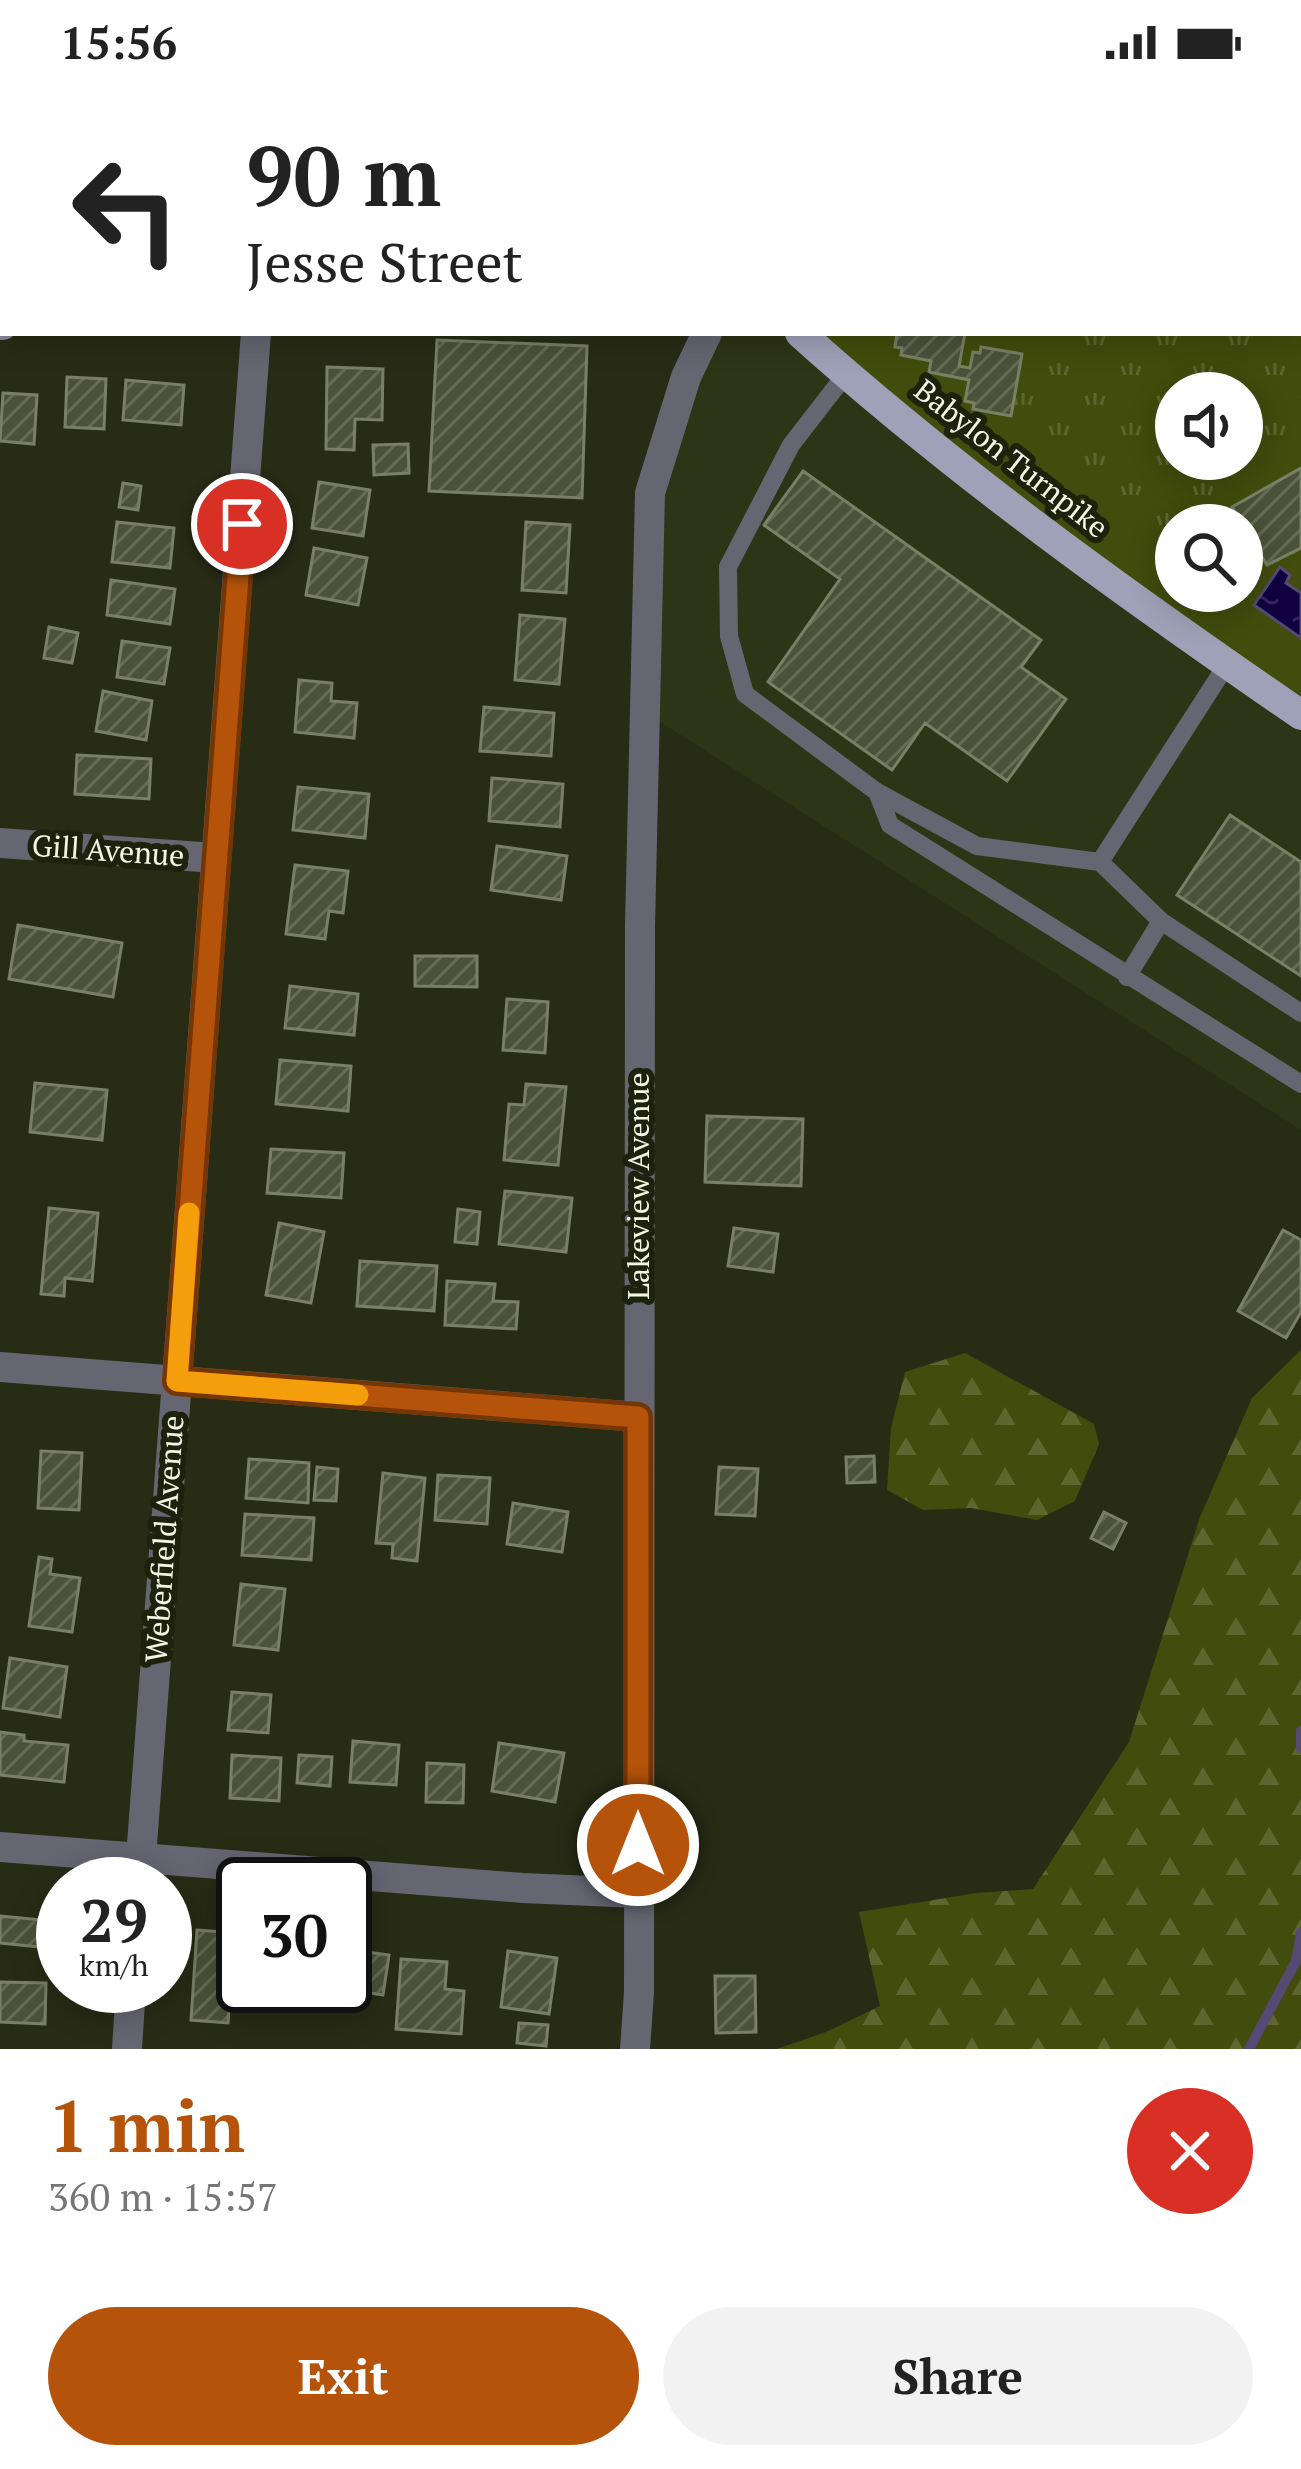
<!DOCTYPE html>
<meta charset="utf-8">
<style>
:root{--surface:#fff;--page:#f2f2f2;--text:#222;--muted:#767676;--accent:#b45309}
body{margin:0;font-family:"PT Serif",serif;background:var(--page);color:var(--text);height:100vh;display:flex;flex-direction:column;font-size:45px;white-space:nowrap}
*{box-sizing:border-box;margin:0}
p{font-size:39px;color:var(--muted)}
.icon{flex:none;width:66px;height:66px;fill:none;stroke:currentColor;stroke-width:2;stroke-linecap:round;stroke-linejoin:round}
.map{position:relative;height:1965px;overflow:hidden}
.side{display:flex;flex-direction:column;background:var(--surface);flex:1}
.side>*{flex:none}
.hud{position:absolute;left:0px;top:0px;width:1302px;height:252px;box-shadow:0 6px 30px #0003;background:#fff;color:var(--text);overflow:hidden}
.controls{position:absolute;left:1155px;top:288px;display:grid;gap:24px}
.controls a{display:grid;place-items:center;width:108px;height:108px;border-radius:50%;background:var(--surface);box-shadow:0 6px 30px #0003;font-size:60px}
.speed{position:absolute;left:36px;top:1773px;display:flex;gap:24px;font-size:60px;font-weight:700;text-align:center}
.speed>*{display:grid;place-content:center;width:156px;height:156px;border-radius:50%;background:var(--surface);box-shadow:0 6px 30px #0003;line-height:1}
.speed small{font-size:30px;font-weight:400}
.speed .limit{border:6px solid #111;border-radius:18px;background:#fff;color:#111}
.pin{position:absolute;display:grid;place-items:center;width:102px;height:102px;color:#fff;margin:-51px;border:6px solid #fff;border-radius:50%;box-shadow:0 3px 12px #0007}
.me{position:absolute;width:132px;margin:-66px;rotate:0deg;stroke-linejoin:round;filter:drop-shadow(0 0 9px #0008)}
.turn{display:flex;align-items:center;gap:42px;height:252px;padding:0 48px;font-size:54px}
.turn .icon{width:156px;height:156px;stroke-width:2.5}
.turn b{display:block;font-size:84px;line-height:102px}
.round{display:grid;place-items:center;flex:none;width:126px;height:126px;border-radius:63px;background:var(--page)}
.headline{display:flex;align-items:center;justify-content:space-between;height:204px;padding:0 48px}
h1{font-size:72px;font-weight:700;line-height:90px;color:var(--accent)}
.primary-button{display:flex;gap:24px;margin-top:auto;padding:24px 48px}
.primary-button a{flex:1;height:138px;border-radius:72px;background:var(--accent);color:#fff;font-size:48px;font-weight:700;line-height:138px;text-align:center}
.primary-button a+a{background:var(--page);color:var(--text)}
.status{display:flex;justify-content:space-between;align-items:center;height:84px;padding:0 60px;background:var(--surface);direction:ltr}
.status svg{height:33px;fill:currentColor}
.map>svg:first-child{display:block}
</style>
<div class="status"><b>15:56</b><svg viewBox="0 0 49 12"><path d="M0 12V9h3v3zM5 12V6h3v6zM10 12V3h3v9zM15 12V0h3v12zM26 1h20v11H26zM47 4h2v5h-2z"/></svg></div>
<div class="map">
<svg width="1301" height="1965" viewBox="0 0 1301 1965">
<defs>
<pattern id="forest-firs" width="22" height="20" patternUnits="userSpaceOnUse" patternTransform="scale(3)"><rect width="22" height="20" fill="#424c0c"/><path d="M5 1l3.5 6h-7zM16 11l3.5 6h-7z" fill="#5e662f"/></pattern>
<pattern id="park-tufts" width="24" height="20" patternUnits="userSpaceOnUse" patternTransform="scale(3)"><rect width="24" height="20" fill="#424c0c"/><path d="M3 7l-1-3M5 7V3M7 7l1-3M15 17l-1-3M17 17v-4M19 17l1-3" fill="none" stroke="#5e662f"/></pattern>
<pattern id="water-ripples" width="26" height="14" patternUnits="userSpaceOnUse" patternTransform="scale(3)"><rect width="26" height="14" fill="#110041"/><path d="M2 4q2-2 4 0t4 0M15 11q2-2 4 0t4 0" fill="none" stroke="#34265c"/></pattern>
<pattern id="building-hatch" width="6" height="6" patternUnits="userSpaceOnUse" patternTransform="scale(3)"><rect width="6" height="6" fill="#4c5239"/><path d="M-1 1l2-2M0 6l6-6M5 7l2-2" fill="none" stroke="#666c56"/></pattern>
</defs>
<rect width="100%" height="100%" fill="#282c15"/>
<!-- built -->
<path fill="#2e3416" d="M715 249H793L1301 636V1046L654 634 656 410Z"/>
<!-- grass -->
<path fill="#424c0c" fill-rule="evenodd" d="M713 0H1301V636L793 249H1299V3ZM1176 309H1242V375H1176ZM1176 441H1242V507H1176Z"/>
<!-- forest -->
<path fill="url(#forest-firs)" d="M1301 1266V1965H777L826 1948 880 1922 859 1828 977 1809 1033 1805 1129 1658 1200 1433 1252 1314Z
M965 1269 1094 1340 1099 1360 1075 1417 1037 1436 971 1424 923 1426 887 1406 891 1344 905 1288Z"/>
<!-- park -->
<path fill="url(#park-tufts)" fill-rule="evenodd" d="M1301 109V357L1153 457 1019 325 1012 326 1022 270 1051 249H1299ZM1176 309H1242V375H1176Z"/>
<!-- water -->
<path fill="url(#water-ripples)" stroke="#544a73" stroke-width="3" d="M1280 483 1290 491 1286 499 1301 509V554L1254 521Z"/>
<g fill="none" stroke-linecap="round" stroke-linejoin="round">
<!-- stream -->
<path stroke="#544a73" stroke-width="10" d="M1301 1647V1664
M1249 1965 1296 1877 1301 1848"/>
</g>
<!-- building -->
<path fill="url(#building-hatch)" stroke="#7a8066" stroke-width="3" d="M897 249H965L959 282 970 284 973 268 980 269 981 263 1022 270 1011 332 973 325 974 319 965 317 969 296 929 288 931 277 901 271 902 264 895 263Z
M437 256 587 262 582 414 429 407Z
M327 283 383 285 382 336 355 335 354 366 326 365Z
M67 293 106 295 104 345 65 343Z
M126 296 184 301 181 341 123 336Z
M3 309 37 311 34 360 0 357Z
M408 360 409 389 374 391 373 361Z
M1301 384V464L1267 481 1232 423Z
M803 387 1041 556 1021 583 1066 615 1007 697 925 639 892 686 768 598 840 495 764 441Z
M319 398 370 406 363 452 312 444Z
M123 399 141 402 138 426 119 423Z
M117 438 174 444 170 484 112 478Z
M526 438 570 441 566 509 522 506Z
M314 464 367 474 358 521 306 511Z
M111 496 175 505 170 540 107 531Z
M520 531 565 535 559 600 515 596Z
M49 543 78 549 72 579 44 574Z
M122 557 170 564 164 600 117 593Z
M299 596 332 599 331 617 357 619 354 654 295 648Z
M103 607 152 617 146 656 96 647Z
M484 623 554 629 551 672 480 667Z
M77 671 151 675 149 715 75 710Z
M492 694 563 700 560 743 489 737Z
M298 703 369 710 365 754 293 746Z
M1230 731 1301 778V892L1177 811Z
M497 762 567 772 561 816 491 806Z
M295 781 348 787 343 829 329 827 325 855 286 850Z
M18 841 122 859 113 913 9 895Z
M415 872H477V903L415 902Z
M290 902 358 910 354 951 285 944Z
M507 915 548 918 545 969 503 966Z
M280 976 351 982 348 1027 276 1020Z
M35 999 107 1006 102 1056 30 1048Z
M526 1000 566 1003 558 1081 504 1076 509 1020 524 1021Z
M707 1032 803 1035 801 1102 705 1098Z
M271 1065 344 1069 341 1114 267 1109Z
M505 1107 572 1114 566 1168 499 1160Z
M49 1124 98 1129 92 1197 65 1194 64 1212 41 1210Z
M458 1125 480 1128 477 1160 455 1158Z
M279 1139 324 1148 311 1219 266 1211Z
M734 1144 778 1150 773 1188 728 1182Z
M1283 1146 1301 1156V1228L1286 1254 1238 1227Z
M360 1177 437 1182 434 1227 357 1222Z
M447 1197 495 1200 493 1217 518 1218 516 1245 445 1241Z
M41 1367 82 1369 79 1426 38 1424Z
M874 1372 875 1398 847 1399 846 1373Z
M249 1375 309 1379 308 1419 246 1414Z
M317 1383 338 1385 336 1417 314 1416Z
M719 1383 758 1385 755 1432 716 1430Z
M383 1389 425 1394 417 1477 392 1474 393 1460 376 1459Z
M438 1391 490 1394 487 1440 435 1436Z
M513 1419 568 1428 562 1468 507 1460Z
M1104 1428 1126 1439 1113 1465 1091 1454Z
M245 1430 314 1434 311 1476 242 1471Z
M39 1473 52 1475 50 1490 80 1494 72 1548 29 1542Z
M241 1500 285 1505 278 1566 234 1561Z
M10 1574 67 1583 60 1633 3 1624Z
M232 1608 271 1611 268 1649 228 1646Z
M0 1648 24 1651V1657L68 1661 64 1698 0 1691Z
M353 1657 399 1661 396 1701 350 1698Z
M499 1659 564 1669 555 1718 492 1707Z
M232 1671 281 1674 279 1717 230 1714Z
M299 1671 332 1673 330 1702 297 1699Z
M427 1679 464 1681 463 1719 426 1718Z
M0 1832 43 1836 40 1863 0 1859Z
M197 1846 235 1849 228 1939 191 1936Z
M345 1865 389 1871 383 1911 332 1903 345 1902Z
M508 1867 557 1874 549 1930 501 1923Z
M401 1875 447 1878 445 1905 464 1907 461 1950 396 1945Z
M715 1892H755L756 1948 716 1949Z
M0 1898 46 1899 45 1940 0 1938Z
M519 1939 548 1941 546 1962 517 1959Z"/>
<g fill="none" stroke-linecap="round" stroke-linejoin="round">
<!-- lane -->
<path stroke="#656671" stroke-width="18" d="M846 290 791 361 728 483 729 552 745 610 877 708 890 741 1301 1000
M1227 580 1100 778 1161 837 1301 929
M877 708 977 762 1100 778
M1127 893 1161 837"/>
<!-- street -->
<path stroke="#656671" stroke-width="30" d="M274 3V0
M0 759 216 774
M0 1283 639 1333
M0 1763 523 1804 638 1809
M139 1800 256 249
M127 1965 131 1902
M635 1965 639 1908 640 842 650 409 686 293 707 249"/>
<!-- secondary -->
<path stroke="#868799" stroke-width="30" d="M0 241H3"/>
<!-- primary -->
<path stroke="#9fa1b8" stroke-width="30" d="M715 0V3
M800 249C957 390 1128 512 1301 631"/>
</g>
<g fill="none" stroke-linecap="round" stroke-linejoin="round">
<defs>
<path id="route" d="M242 440 177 1297 638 1333V1761"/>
</defs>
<!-- route casing -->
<use href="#route" stroke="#753606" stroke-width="30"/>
<!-- route -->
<use href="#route" stroke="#b45309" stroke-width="21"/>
<!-- slow -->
<path stroke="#f59e0b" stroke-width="21" d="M189 1129 177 1297 358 1311"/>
</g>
<g text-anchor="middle" stroke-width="12" stroke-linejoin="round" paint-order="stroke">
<!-- street labels -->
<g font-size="30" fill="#f2f6e7" stroke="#1e220c">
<text transform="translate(1011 375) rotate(38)" y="10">Babylon Turnpike</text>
<text transform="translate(108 767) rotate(4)" y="10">Gill Avenue</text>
<text transform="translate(639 1102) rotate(-90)" y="10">Lakeview Avenue</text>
<text transform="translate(165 1455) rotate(-86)" y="10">Weberfield Avenue</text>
</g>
</g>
</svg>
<div class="controls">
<a><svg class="icon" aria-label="sound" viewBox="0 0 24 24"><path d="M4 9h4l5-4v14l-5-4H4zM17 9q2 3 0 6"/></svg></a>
<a><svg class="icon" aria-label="search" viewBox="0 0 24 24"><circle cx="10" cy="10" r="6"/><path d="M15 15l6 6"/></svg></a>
</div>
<div class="speed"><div>29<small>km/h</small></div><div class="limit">30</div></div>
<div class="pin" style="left:242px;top:440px;background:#d93025"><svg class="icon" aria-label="arrive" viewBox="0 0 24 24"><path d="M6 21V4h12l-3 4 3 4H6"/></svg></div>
<svg class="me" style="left:638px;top:1761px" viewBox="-20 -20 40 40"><circle r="17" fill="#b45309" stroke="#fff" stroke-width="3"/><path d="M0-11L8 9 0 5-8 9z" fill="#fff"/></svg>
<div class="hud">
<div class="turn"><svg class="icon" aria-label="left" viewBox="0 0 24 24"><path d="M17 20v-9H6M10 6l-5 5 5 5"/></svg><div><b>90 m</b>Jesse Street</div></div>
</div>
</div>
<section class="side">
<div class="headline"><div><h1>1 min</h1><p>360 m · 15:57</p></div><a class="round" style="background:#d93025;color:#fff"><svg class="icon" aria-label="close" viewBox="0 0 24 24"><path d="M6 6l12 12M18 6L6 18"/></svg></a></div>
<div class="primary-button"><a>Exit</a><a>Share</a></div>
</section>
